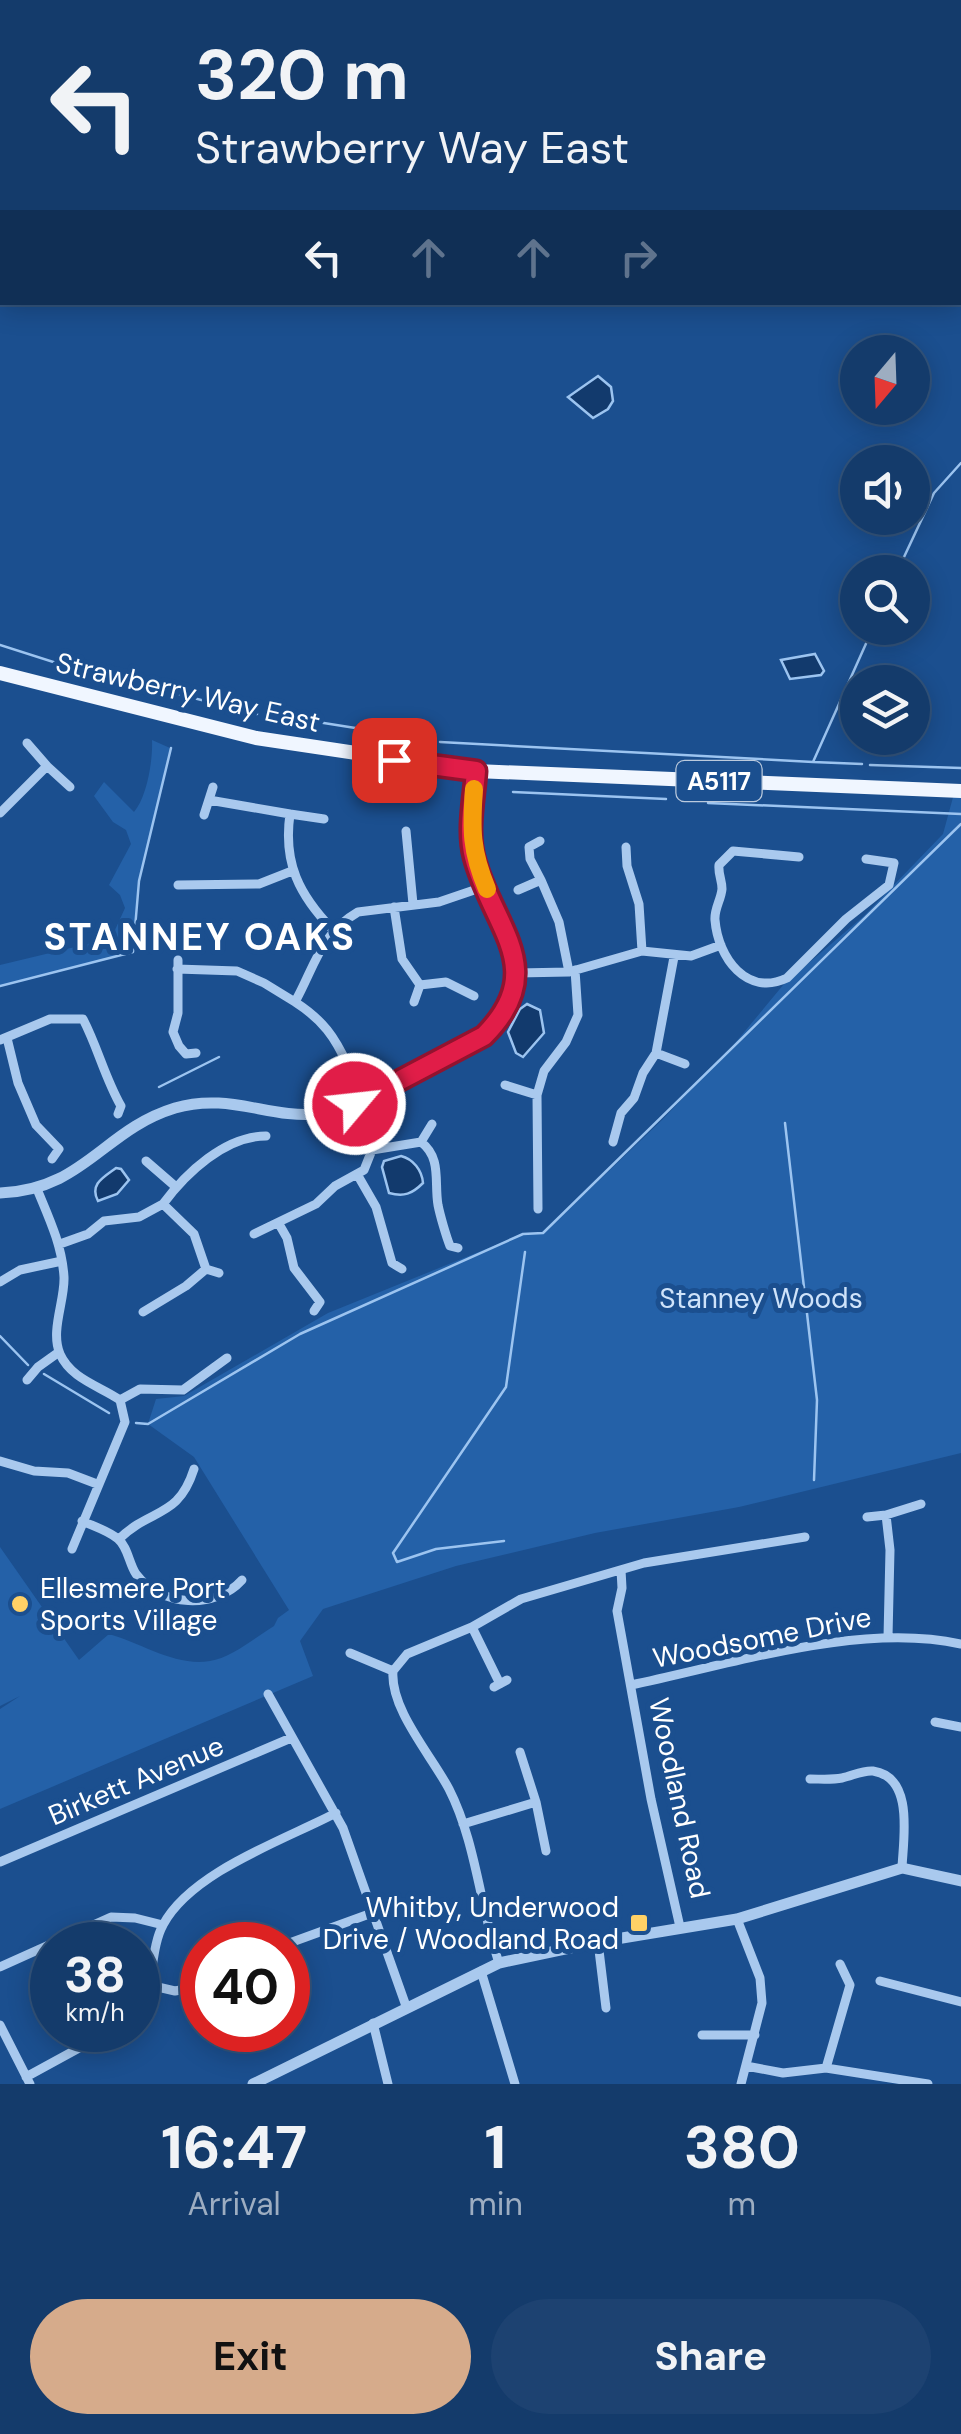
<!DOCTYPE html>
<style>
:root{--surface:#143b6b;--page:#1d4271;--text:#f1f3f6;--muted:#9dadc1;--line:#33557e;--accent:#d6ab8b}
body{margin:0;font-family:"DM Sans",sans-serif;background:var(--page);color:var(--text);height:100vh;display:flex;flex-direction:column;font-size:38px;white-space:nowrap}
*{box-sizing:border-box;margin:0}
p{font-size:32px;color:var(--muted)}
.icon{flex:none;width:55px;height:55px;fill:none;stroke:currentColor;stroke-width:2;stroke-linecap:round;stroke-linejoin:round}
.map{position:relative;height:2084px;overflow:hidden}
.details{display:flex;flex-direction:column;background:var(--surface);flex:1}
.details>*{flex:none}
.hud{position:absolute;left:0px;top:0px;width:962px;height:305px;box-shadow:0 5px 25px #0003,0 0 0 2px var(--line);background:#143b6b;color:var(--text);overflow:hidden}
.needle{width:65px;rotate:199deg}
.controls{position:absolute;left:840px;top:335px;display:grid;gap:20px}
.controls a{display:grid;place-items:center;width:90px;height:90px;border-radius:50%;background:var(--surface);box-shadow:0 5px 25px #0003,0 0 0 2px var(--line);font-size:50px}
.speed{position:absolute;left:30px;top:1922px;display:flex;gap:20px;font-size:50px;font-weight:700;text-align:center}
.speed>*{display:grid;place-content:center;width:130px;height:130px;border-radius:50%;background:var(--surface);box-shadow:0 5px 25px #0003,0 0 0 2px var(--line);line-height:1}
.speed small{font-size:25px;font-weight:400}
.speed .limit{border:15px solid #d22;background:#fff;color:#111}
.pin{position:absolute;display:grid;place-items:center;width:85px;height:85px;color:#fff;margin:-42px;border-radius:20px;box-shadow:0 5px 15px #0006}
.me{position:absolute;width:110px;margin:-55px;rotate:62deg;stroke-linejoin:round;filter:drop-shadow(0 0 8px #0008)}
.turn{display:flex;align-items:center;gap:35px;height:210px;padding:0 30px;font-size:45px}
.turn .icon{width:130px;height:130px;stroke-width:2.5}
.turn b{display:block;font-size:70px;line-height:85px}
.lanes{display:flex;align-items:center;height:95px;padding:0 30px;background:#0003;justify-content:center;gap:50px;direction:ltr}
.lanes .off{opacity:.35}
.eta{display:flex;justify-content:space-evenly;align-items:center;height:170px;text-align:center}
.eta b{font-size:60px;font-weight:700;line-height:70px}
.button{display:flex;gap:20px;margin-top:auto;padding:20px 30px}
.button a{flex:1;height:115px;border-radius:60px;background:var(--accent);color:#111;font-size:40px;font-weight:700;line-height:115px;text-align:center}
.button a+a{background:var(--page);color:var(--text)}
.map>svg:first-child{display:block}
</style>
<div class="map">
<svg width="961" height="2084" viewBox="0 0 961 2084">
<rect width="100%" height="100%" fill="#1b4f8f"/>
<!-- green -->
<path fill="#2461a8" d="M152 740 170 748 139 880 133 952 0 986V965L100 941 115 930 125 908 120 895 109 885 131 844 126 830 113 822 94 796 104 782 134 812C147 797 153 760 152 740Z
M955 790 961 791V1453L739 1507 595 1533 456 1566 323 1609 300 1641 313 1676 0 1809V1709L20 1696 0 1706V1547L79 1660 109 1634C141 1643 176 1667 210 1661 231 1658 256 1637 274 1626L278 1618 289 1610 194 1457 148 1424 156 1399 184 1396 328 1313 523 1234 544 1233 662 1120 731 1048 784 984 864 916 943 834Z"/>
<!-- water -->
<path fill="#123a6d" stroke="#9cc4f0" stroke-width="2.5" d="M598 376 611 387 613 401 608 409 593 418 568 397Z
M815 654 824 671 821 675 790 679 781 660Z
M527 1004 540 1010 544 1033 523 1057 516 1053 508 1032 520 1009Z
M401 1156C413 1159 422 1170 423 1183 412 1194 404 1197 389 1193L382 1167 384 1161Z
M116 1168 121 1169 129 1180 117 1194 98 1201C89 1184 104 1177 116 1168Z"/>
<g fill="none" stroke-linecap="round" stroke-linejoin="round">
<!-- stream -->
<path stroke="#9cc4f0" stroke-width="2.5" d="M897 572 934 493 961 463
M0 645 94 675
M102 675 257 714
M267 714 431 740
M440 742 813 762
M862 764 813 762 873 628
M870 765 961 768
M513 792 666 799
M708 803 961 814
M0 986 133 952 139 881 171 748
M159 1087 219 1057
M785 1123 817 1400 814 1480
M0 1336 28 1365
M44 1374 109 1413
M136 1423 148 1424 300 1334 523 1234 543 1233 961 824
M504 1541 436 1549 397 1562 393 1553 506 1387 525 1252"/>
<!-- minor -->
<path stroke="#a9c9ee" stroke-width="9" d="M47 766 70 787
M209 800 290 814
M0 813 47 766 27 743
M204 815 213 787
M324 819 290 814C283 863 299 895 333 930
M406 831 413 904
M540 841 529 847 530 859 541 880
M626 847 627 866 639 904 642 951
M799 857 733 851 719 865C718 874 722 880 722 889 721 900 714 909 715 920 718 958 747 997 787 978L846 919 889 885 894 863 866 859
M178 885 259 884 292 871
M518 890 541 880 559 922 569 972
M394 907 402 959 420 985 414 1002
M674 957 656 1053 685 1064
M178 960V1013L173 1032 179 1046 186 1054 196 1053
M177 969 237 971 264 983 295 1002C315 966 320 934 358 912L439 902 486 886
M517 973 569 972 642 951 691 956 721 945
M420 985 446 982 474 996
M295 1002C323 1020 335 1037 348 1066L357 1071
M7 1038 18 1083 36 1125 59 1149 52 1159
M0 1040 50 1019H83C98 1048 105 1078 121 1106L118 1114
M505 1085 537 1095
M421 1142C442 1158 434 1182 438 1205 440 1215 446 1236 450 1246L458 1248
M613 1142 621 1113 634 1098 643 1073 656 1053
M372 1150 421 1142 432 1124
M146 1161 176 1187
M357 1174 376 1207 392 1263 402 1269
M37 1189C49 1218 62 1245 64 1277 65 1301 50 1331 60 1354 71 1379 100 1386 120 1400L125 1422 72 1549
M163 1204C186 1173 225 1136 266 1136
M538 1209 537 1095 544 1071 566 1042 578 1015 575 970
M279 1224 287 1238 294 1268 320 1302 314 1311
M254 1234 316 1204 335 1186 364 1170 372 1150 355 1104
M60 1244 88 1234 104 1221 139 1217 163 1204 194 1234 206 1269 219 1273
M0 1282 20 1270 62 1261
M143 1312 186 1286 206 1269
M27 1380 38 1367 59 1352
M120 1400 140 1389 183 1390 227 1358
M0 1461 34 1471 68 1473 97 1484
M886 1515 921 1504
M867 1517 886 1515 890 1550 888 1637
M82 1521C93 1526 109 1531 118 1539 128 1547 129 1564 136 1574 161 1607 215 1610 242 1580
M119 1539C152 1507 178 1519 194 1469
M621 1570 622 1588 617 1611 651 1799 680 1927
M472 1627 500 1684
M350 1653 393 1671
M631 1685C733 1664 859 1622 961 1644
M494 1687 507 1680
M268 1694 343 1828 406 2006
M935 1722 961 1727
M520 1752 536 1802
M810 1779C821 1779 832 1780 842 1778 852 1776 863 1770 873 1771 915 1777 903 1840 902 1868
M463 1824 536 1802 546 1851
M0 1862 291 1738
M737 1919 760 1978 762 2003 741 2084
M598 1942 606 2008
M284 1945 372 1913
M499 1963C480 1907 476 1842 449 1789 431 1755 390 1709 393 1671L407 1654 472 1627 521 1599 644 1563 805 1537
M0 1967 111 1917 135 1918 163 1925
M481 1971 515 2084
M880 1981 961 2002
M149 1985C153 1967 154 1941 163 1925 191 1872 284 1840 336 1813
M138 2003 149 1985 175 1991 202 1986
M373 2023 388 2084
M0 2025 30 2084
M702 2035H755
M746 2066 783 2073 826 2068 928 2084
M826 2068 850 1985 840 1964
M26 2077 112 2030"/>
<!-- tertiary -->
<path stroke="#a9c9ee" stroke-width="11" d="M0 1193C84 1190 103 1130 175 1108 229 1092 269 1119 319 1114 361 1110 444 1058 484 1036 551 969 492 927 474 857 467 830 474 799 476 771
M253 2084 499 1963 598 1942 737 1919 902 1868 961 1881"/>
<!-- primary -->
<path stroke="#f0f6ff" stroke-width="14" d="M0 673 256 738 476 771 961 791"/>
</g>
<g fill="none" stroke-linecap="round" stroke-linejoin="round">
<defs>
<path id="route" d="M355 1104 484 1036C551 969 492 927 474 857 467 830 474 799 476 771L394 760"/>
</defs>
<!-- route casing -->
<use href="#route" stroke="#92132f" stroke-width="25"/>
<!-- route -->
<use href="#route" stroke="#e11d48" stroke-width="18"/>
<!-- slow -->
<path stroke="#f59e0b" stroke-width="18" d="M474 789C471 829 471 851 487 889"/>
</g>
<!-- markers -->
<g fill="#ffd166" stroke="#1b4f8f" stroke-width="4">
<circle cx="20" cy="1604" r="10"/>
<rect x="629" y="1913" width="20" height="20" rx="5"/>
</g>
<g text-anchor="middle" stroke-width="10" stroke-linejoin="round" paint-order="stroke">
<!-- shield labels -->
<rect fill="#1b4f8f" stroke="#bbcadd" stroke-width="2.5" x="676.5" y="761" width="85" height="40" rx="8"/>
<g font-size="25" font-weight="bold" fill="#fff">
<text x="719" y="790">A5117</text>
</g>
<!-- street labels -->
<g font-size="28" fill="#fff" stroke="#1b4f8f">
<text transform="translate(188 692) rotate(13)" y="10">Strawberry Way East</text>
<text transform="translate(762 1637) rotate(-11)" y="10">Woodsome Drive</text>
<text transform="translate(136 1780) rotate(-23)" y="10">Birkett Avenue</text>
<text transform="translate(680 1798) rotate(78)" y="10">Woodland Road</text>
</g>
<!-- park labels -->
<g font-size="28" fill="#cfe3fa" stroke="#1b4f8f">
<text x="761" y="1308">Stanney Woods</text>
</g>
<!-- poi labels -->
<g font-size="28" fill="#fff" stroke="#1b4f8f" text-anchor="start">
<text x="40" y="1598">Ellesmere Port<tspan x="40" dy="32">Sports Village</tspan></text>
<text x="619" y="1917" text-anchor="end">Whitby, Underwood<tspan x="619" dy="32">Drive / Woodland Road</tspan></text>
</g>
<!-- district labels -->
<g font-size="38" font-weight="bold" letter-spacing="2.5" fill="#fff" stroke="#1b4f8f">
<text x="200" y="950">STANNEY OAKS</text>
</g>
</g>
</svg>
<div class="controls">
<a><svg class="needle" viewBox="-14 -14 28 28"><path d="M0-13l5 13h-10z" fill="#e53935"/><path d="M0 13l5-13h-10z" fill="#9dadc1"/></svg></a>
<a><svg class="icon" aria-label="sound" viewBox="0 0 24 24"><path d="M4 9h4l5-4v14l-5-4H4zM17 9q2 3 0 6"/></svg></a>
<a><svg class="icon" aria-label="search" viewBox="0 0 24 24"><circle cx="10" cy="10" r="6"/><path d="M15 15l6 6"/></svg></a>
<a><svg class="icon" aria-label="layers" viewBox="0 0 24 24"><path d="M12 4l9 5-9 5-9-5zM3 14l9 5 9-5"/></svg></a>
</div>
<div class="speed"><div>38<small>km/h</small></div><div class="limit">40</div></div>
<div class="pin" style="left:394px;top:760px;background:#d93025"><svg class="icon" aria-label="arrive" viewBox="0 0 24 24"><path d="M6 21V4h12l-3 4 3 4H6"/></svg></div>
<svg class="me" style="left:355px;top:1104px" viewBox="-20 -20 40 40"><circle r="17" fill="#e11d48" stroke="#fff" stroke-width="3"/><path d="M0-11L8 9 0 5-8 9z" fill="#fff"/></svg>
<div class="hud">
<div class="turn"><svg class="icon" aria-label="left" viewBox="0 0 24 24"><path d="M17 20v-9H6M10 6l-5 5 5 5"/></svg><div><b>320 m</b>Strawberry Way East</div></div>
<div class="lanes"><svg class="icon" aria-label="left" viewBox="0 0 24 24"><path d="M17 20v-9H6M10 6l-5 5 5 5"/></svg><svg class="icon off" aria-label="ahead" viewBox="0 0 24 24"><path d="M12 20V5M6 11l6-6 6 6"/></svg><svg class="icon off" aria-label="ahead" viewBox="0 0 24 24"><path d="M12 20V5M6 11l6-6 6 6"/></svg><svg class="icon off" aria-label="right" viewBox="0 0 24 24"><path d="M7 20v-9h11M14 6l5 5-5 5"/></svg></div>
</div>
</div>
<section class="details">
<div class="eta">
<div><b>16:47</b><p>Arrival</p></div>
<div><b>1</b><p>min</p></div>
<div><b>380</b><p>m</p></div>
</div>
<div class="button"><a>Exit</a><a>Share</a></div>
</section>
